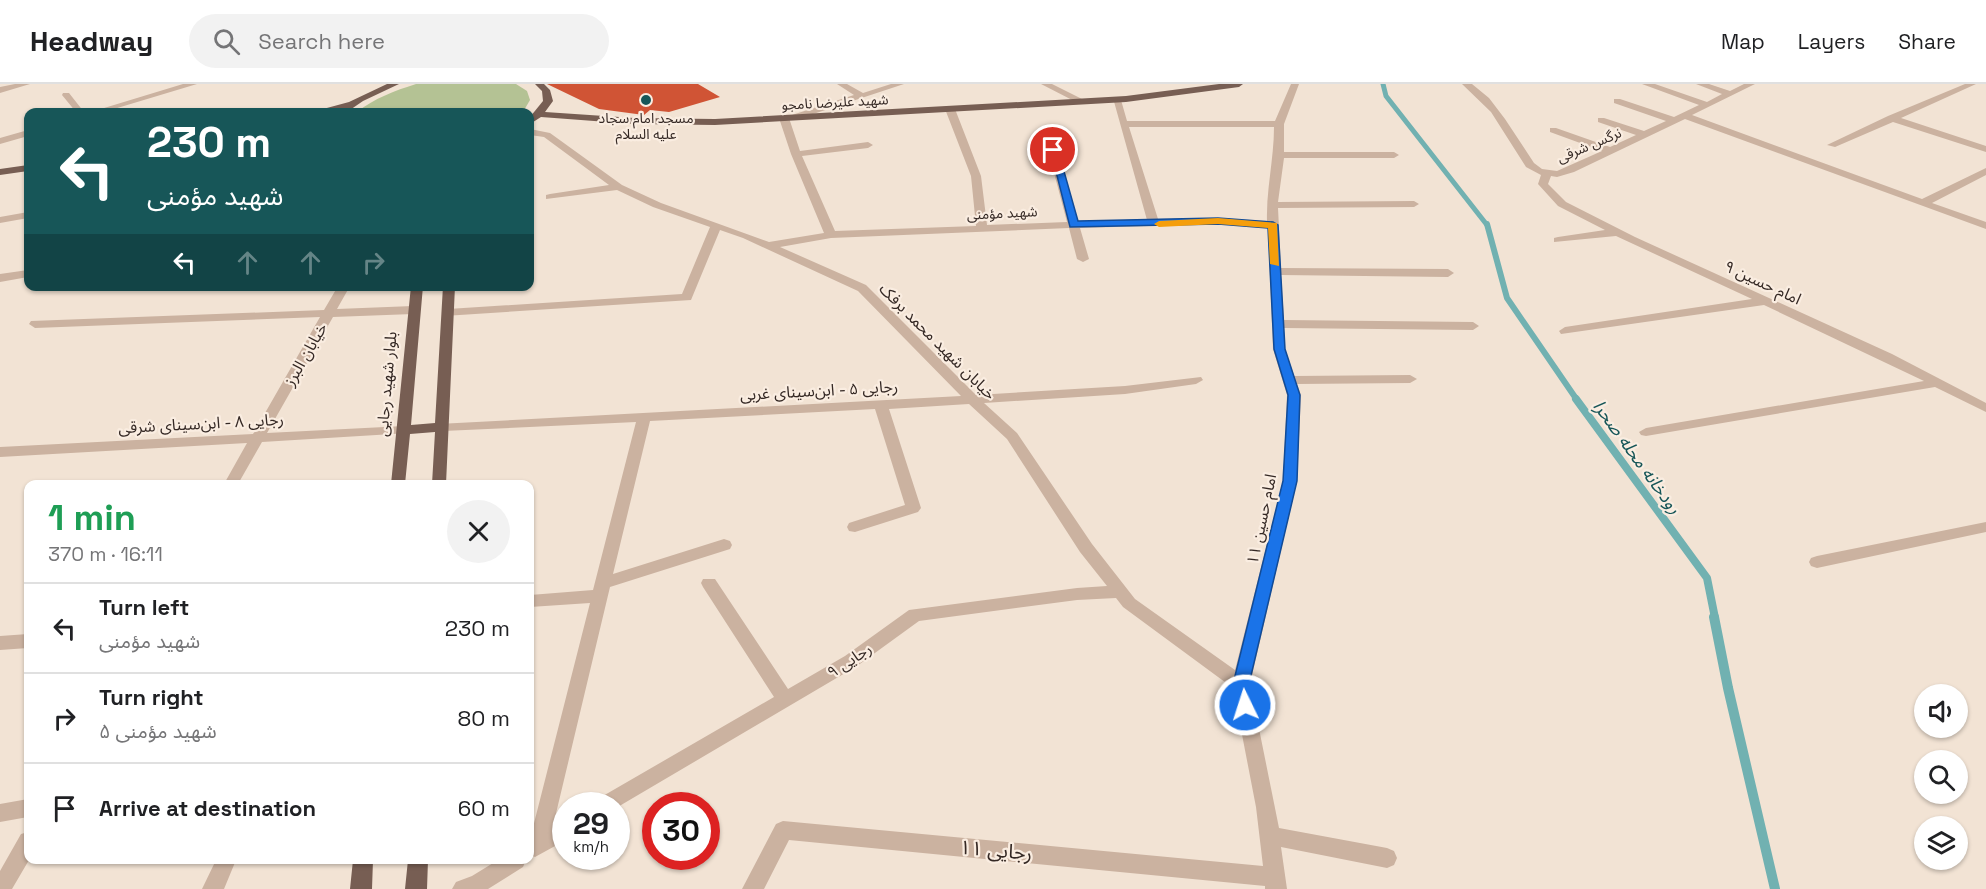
<!DOCTYPE html>
<meta charset="utf-8">
<style>
:root{--surface:#fff;--page:#f2f2f2;--text:#202124;--muted:#757577;--line:#e0e0e0}
body{margin:0;font-family:"Space Grotesk","Noto Sans Arabic",sans-serif;background:var(--page);color:var(--text);height:100vh;display:flex;flex-direction:column;font-size:22px;white-space:nowrap}
*{box-sizing:border-box;margin:0}
p{font-size:20px;color:var(--muted)}
.icon{flex:none;width:33px;height:33px;fill:none;stroke:currentColor;stroke-width:2;stroke-linecap:round;stroke-linejoin:round}
.map{position:relative;flex:1;overflow:hidden}
.panel{position:absolute;left:24px;top:396px;width:510px;height:384px;display:flex;flex-direction:column;background:var(--surface);border-radius:12px;box-shadow:0 2px 4px #0004}
.panel>*{flex:none}
.top-card{position:absolute;left:24px;top:24px;width:510px;height:183px;border-radius:12px;box-shadow:0 2px 4px #0004;background:#175658;color:#fff;overflow:hidden}
.buttons{position:absolute;left:1914px;top:600px;display:grid;gap:12px}
.buttons a{display:grid;place-items:center;width:54px;height:54px;border-radius:50%;background:var(--surface);box-shadow:0 2px 4px #0004;font-size:30px}
.speed{position:absolute;left:552px;top:708px;display:flex;gap:12px;font-size:30px;font-weight:700;text-align:center}
.speed>*{display:grid;place-content:center;width:78px;height:78px;border-radius:50%;background:var(--surface);box-shadow:0 2px 4px #0004;line-height:1}
.speed small{font-size:15px;font-weight:400}
.speed .limit{border:9px solid #d22;background:#fff;color:#111}
.pin{position:absolute;display:grid;place-items:center;width:51px;height:51px;color:#fff;margin:-26px;border:3px solid #fff;border-radius:50%;box-shadow:0 2px 6px #0007}
.me{position:absolute;width:66px;margin:-33px;rotate:356deg;stroke-linejoin:round;filter:drop-shadow(0 0 4px #0008)}
.turn{display:flex;align-items:center;gap:21px;height:126px;padding:0 24px;font-size:27px}
.turn .icon{width:78px;height:78px;stroke-width:2.5}
.turn b{display:block;font-size:42px;line-height:51px}
.lanes{display:flex;align-items:center;height:57px;padding:0 24px;background:#0003;justify-content:center;gap:30px;direction:ltr}
.lanes .off{opacity:.35}
.round{display:grid;place-items:center;flex:none;width:63px;height:63px;border-radius:32px;background:var(--page)}
.head{display:flex;align-items:center;justify-content:space-between;height:102px;padding:0 24px}
h1{font-size:36px;font-weight:700;line-height:45px;color:#1e9e55}
ul{padding:0;list-style:none}
li{display:flex;align-items:center;gap:18px;height:90px;padding:0 24px;border-top:2px solid var(--line)}
li div{flex:1}
li b{display:block;font-size:22px}
li em{font-style:normal}
header{display:flex;align-items:center;gap:36px;box-sizing:border-box;height:84px;padding:0 30px;background:var(--surface);border-bottom:2px solid var(--line)}
header strong{font-size:28px}
nav{display:flex;gap:33px;margin-inline-start:auto;font-size:21px}
.search{width:420px;height:54px;background:var(--page);display:flex;align-items:center;gap:15px;box-sizing:border-box;padding:0 21px;border-radius:33px;color:var(--muted);font-size:22px}
.map>svg:first-child{display:block}
</style>
<header>
<strong>Headway</strong>
<div class="search"><svg class="icon" aria-label="search" viewBox="0 0 24 24"><circle cx="10" cy="10" r="6"/><path d="M15 15l6 6"/></svg>Search here</div>
<nav><a>Map</a><a>Layers</a><a>Share</a></nav>
</header>
<div class="map">
<svg width="1986" height="805" viewBox="0 0 1986 805">
<rect width="100%" height="100%" fill="#f2e3d4"/>
<!-- green -->
<path fill="#b4c294" d="M416 0H516L527 7 530 16 523 28H357C375 14 394 7 416 0Z"/>
<g fill="none" stroke-linecap="round" stroke-linejoin="round">
<!-- stream-far3 -->
<path stroke="#71b1b1" stroke-width="5" d="M1383 0 1386 12 1487 141"/>
<!-- stream-far2 -->
<path stroke="#71b1b1" stroke-width="6" d="M1487 140 1507 214 1577 316"/>
<!-- stream-far1 -->
<path stroke="#71b1b1" stroke-width="8" d="M1576 315 1707 494 1715 534"/>
<!-- stream -->
<path stroke="#71b1b1" stroke-width="10" d="M1714 533 1728 604 1775 805"/>
</g>
<!-- building -->
<path fill="#d05435" d="M547 0H698L720 13 669 28 650 26 644 31 599 25Z"/>
<g fill="none" stroke-linecap="round" stroke-linejoin="round">
<!-- minor -->
<path fill="#cbb2a0" fill-rule="evenodd" d="M15 0H30L0 9V3Z
M183 0H197L104 28H91Z
M837 0H847L863 9 891 0H904L798 35H792V31L854 11Z
M1041 0H1052L1086 17 1078 19Z
M1291 0H1299L1284 40V68H1394L1399 71 1394 74H1284L1278 118 1414 117 1419 120 1414 123 1278 124 1281 184 1448 185 1454 189 1448 193 1281 191 1284 236 1473 238 1479 242 1473 246 1284 244 1285 265 1294 292 1410 291 1417 295 1410 299 1297 300 1301 311 1297 397 1250 600 1279 744 1387 764 1394 767 1397 774 1394 781 1387 784 1281 763 1287 805H1265V802L789 756 764 805H742L776 740 783 737 1263 782 1256 723 1233 604 1123 523 1116 514 1077 516 919 537 857 582 616 724V722H593L596 716 774 613 703 503 701 499 703 495H715L788 605 845 572 909 526 1077 504 1107 502 1080 468 1007 355 969 320 889 325 921 424 918 428 855 448 849 447 847 443 849 439 905 421 875 325 650 337 613 490 724 455 730 457 732 461 730 465 610 503 553 742 566 736V756L535 773 530 771V755L590 519 530 523V511L593 506 636 338 443 347 438 346 436 343 438 340 961 312 858 207 743 154 720 146 691 216 444 232 442 229 448 225 682 210 710 143 653 123 617 106 546 115V111L550 110 609 101 544 53 530 51V45L550 49 622 101 661 119 769 158 824 149 791 70 779 34 784 31 789 34 800 67 868 58 873 61 868 64 802 72 835 147 976 142 971 92 945 25 950 22 955 25 981 92 987 141 1067 138 1048 66 1053 63 1058 66 1078 138 1147 136 1113 14 1121 16 1127 37H1275ZM1129 43H1274C1274 75 1266 106 1267 137L1218 134 1158 135ZM1218 140 1268 144 1273 265 1287 311 1283 397 1235 586 1135 515 1092 460 1017 349 984 319 1125 310 1196 300 1203 296 1201 293 1125 302 976 311 866 201 780 163 831 154 1069 144 1077 175 1083 178 1089 175 1080 144Z
M1462 0H1472L1489 14 1505 35 1534 79 1542 85 1557 87 1602 67 1550 48V44H1556L1610 63 1636 51 1598 38V34H1604L1644 47 1666 37 1614 19V15H1620L1674 33 1699 21 1642 0H1655L1707 18 1722 10 1696 0H1709L1730 7 1744 0H1755L1692 31 1922 115 1986 84V91L1932 119 1986 138V145L1685 35 1574 88 1557 93 1551 92 1548 100 1566 118 1635 153 1892 270 1986 319V328L1935 303 1646 352 1641 351 1639 348 1646 344 1924 297 1764 221 1561 250 1559 247 1565 243 1752 215 1616 152 1554 158V154L1558 153 1605 146 1558 122 1538 100 1541 91 1526 83 1491 28Z
M1965 0H1976L1901 34 1986 62V68L1893 38 1835 63 1827 61 1888 32Z
M63 9H69L84 28H76L62 11Z
M28 46V52L0 60V54Z
M28 128V134L0 139V133Z
M28 186V193L0 198V190Z
M338 202H350L337 225 413 222 419 226 413 230 333 233 267 349 404 342 411 346 409 349 262 358 238 400H224L247 359 0 373V363L253 350 320 233 35 244 29 240 31 237 324 226Z
M1986 438V448L1817 484 1811 482 1809 478 1811 474 1817 472Z
M28 550V564L0 566V552Z
M28 715V733L0 738V720Z
M28 748 29 776 12 805H0V787L21 750Z
M216 776H236L224 805H202Z
M498 776H526L523 783 488 805H452L456 798 472 792Z"/>
<!-- major -->
<path fill="#775e53" fill-rule="evenodd" d="M387 0H399L363 17 347 28H338L339 25 327 28H312L349 18Z
M535 0H544L550 6 553 17 545 28 634 34 715 35 1126 12 1219 0H1243L1239 3 1126 18 715 41 634 40 541 33 530 40V33L543 17 542 7Z
M28 81V87L0 91V85Z
M411 202H423L411 341 435 339 443 202H455L446 400H432L435 348 410 350 405 400H391Z
M353 776H373L372 805H350Z
M408 776H428L427 805H405Z"/>
</g>
<!-- route -->
<path fill="#1a73e8" stroke="#114b97" stroke-width="1.5" d="M1050 64 1058 66 1078 137 1218 134 1273 138 1278 141 1285 265 1300 311 1297 397 1249 600 1253 621 1251 626 1245 628 1239 626 1233 600 1283 397 1288 311 1274 265 1268 144 1218 140 1070 143Z"/>
<!-- slow -->
<path fill="#f59e0b" d="M1218 134 1277 139 1279 182 1270 180 1268 144 1218 140 1159 143 1154 140 1159 137Z"/>
<!-- markers -->
<circle fill="#175658" stroke="#faede1" stroke-width="2" cx="646" cy="16" r="6"/>
<g text-anchor="middle" stroke-width="4.5" stroke-linejoin="round" paint-order="stroke">
<!-- far-street labels -->
<g font-size="14" fill="#342824" stroke="#faede1">
<text transform="translate(835 18) rotate(-3)" y="5">شهید علیرضا نامجو</text>
<text transform="translate(1589 61) rotate(-23)" y="5">نرگس شرقی</text>
<text transform="translate(1002 129) rotate(-3)" y="5">شهید مؤمنی</text>
</g>
<!-- far-poi labels -->
<g font-size="14" fill="#342824" stroke="#faede1">
<text x="646" y="39">مسجد امام سجاد<tspan x="646" dy="16">علیه السلام</tspan></text>
</g>
<!-- street labels -->
<g font-size="16" fill="#342824" stroke="#faede1">
<text transform="translate(1763 198) rotate(25)" y="6">امام حسین ۹</text>
<text transform="translate(938 257) rotate(45)" y="6">خیابان شهید محمد برفک</text>
<text transform="translate(305 270) rotate(-60)" y="6">خیابان البرز</text>
<text transform="translate(386 300) rotate(-85)" y="6">بلوار شهید رجایی</text>
<text transform="translate(819 306) rotate(-3)" y="6">رجایی ۵ - ابن‌سینای غربی</text>
<text transform="translate(201 339) rotate(-3)" y="6">رجایی ۸ - ابن‌سینای شرقی</text>
<text transform="translate(1261 435) rotate(-78)" y="6">امام حسین ۱۱</text>
<text transform="translate(849 576) rotate(-33)" y="6">رجایی ۹</text>
</g>
<!-- water labels -->
<g font-size="18" font-style="italic" fill="#175658" stroke="#faede1">
<text transform="translate(1637 373) rotate(54)" y="6">رودخانه محله صحرا</text>
</g>
<!-- near-street labels -->
<g font-size="20" fill="#342824" stroke="#faede1">
<text transform="translate(996 766) rotate(5)" y="7">رجایی ۱۱</text>
</g>
</g>
</svg>
<div class="buttons">
<a><svg class="icon" aria-label="sound" viewBox="0 0 24 24"><path d="M4 9h4l5-4v14l-5-4H4zM17 9q2 3 0 6"/></svg></a>
<a><svg class="icon" aria-label="search" viewBox="0 0 24 24"><circle cx="10" cy="10" r="6"/><path d="M15 15l6 6"/></svg></a>
<a><svg class="icon" aria-label="layers" viewBox="0 0 24 24"><path d="M12 4l9 5-9 5-9-5zM3 14l9 5 9-5"/></svg></a>
</div>
<div class="speed"><div>29<small>km/h</small></div><div class="limit">30</div></div>
<div class="pin" style="left:1053px;top:66px;background:#d93025"><svg class="icon" aria-label="arrive" viewBox="0 0 24 24"><path d="M6 21V4h12l-3 4 3 4H6"/></svg></div>
<svg class="me" style="left:1245px;top:621px" viewBox="-20 -20 40 40"><circle r="17" fill="#1a73e8" stroke="#fff" stroke-width="3"/><path d="M0-11L8 9 0 5-8 9z" fill="#fff"/></svg>
<div class="top-card">
<div class="turn"><svg class="icon" aria-label="left" viewBox="0 0 24 24"><path d="M17 20v-9H6M10 6l-5 5 5 5"/></svg><div><b>230 m</b>شهید مؤمنی</div></div>
<div class="lanes"><svg class="icon" aria-label="left" viewBox="0 0 24 24"><path d="M17 20v-9H6M10 6l-5 5 5 5"/></svg><svg class="icon off" aria-label="ahead" viewBox="0 0 24 24"><path d="M12 20V5M6 11l6-6 6 6"/></svg><svg class="icon off" aria-label="ahead" viewBox="0 0 24 24"><path d="M12 20V5M6 11l6-6 6 6"/></svg><svg class="icon off" aria-label="right" viewBox="0 0 24 24"><path d="M7 20v-9h11M14 6l5 5-5 5"/></svg></div>
</div>
<section class="panel">
<div class="head"><div><h1>1 min</h1><p>370 m · 16:11</p></div><a class="round"><svg class="icon" aria-label="close" viewBox="0 0 24 24"><path d="M6 6l12 12M18 6L6 18"/></svg></a></div>
<ul>
<li><svg class="icon" aria-label="left" viewBox="0 0 24 24"><path d="M17 20v-9H6M10 6l-5 5 5 5"/></svg><div><b>Turn left</b><p>شهید مؤمنی</p></div><em>230 m</em></li>
<li><svg class="icon" aria-label="right" viewBox="0 0 24 24"><path d="M7 20v-9h11M14 6l5 5-5 5"/></svg><div><b>Turn right</b><p>شهید مؤمنی ۵</p></div><em>80 m</em></li>
<li><svg class="icon" aria-label="arrive" viewBox="0 0 24 24"><path d="M6 21V4h12l-3 4 3 4H6"/></svg><div><b>Arrive at destination</b></div><em>60 m</em></li>
</ul>
</section>
</div>
